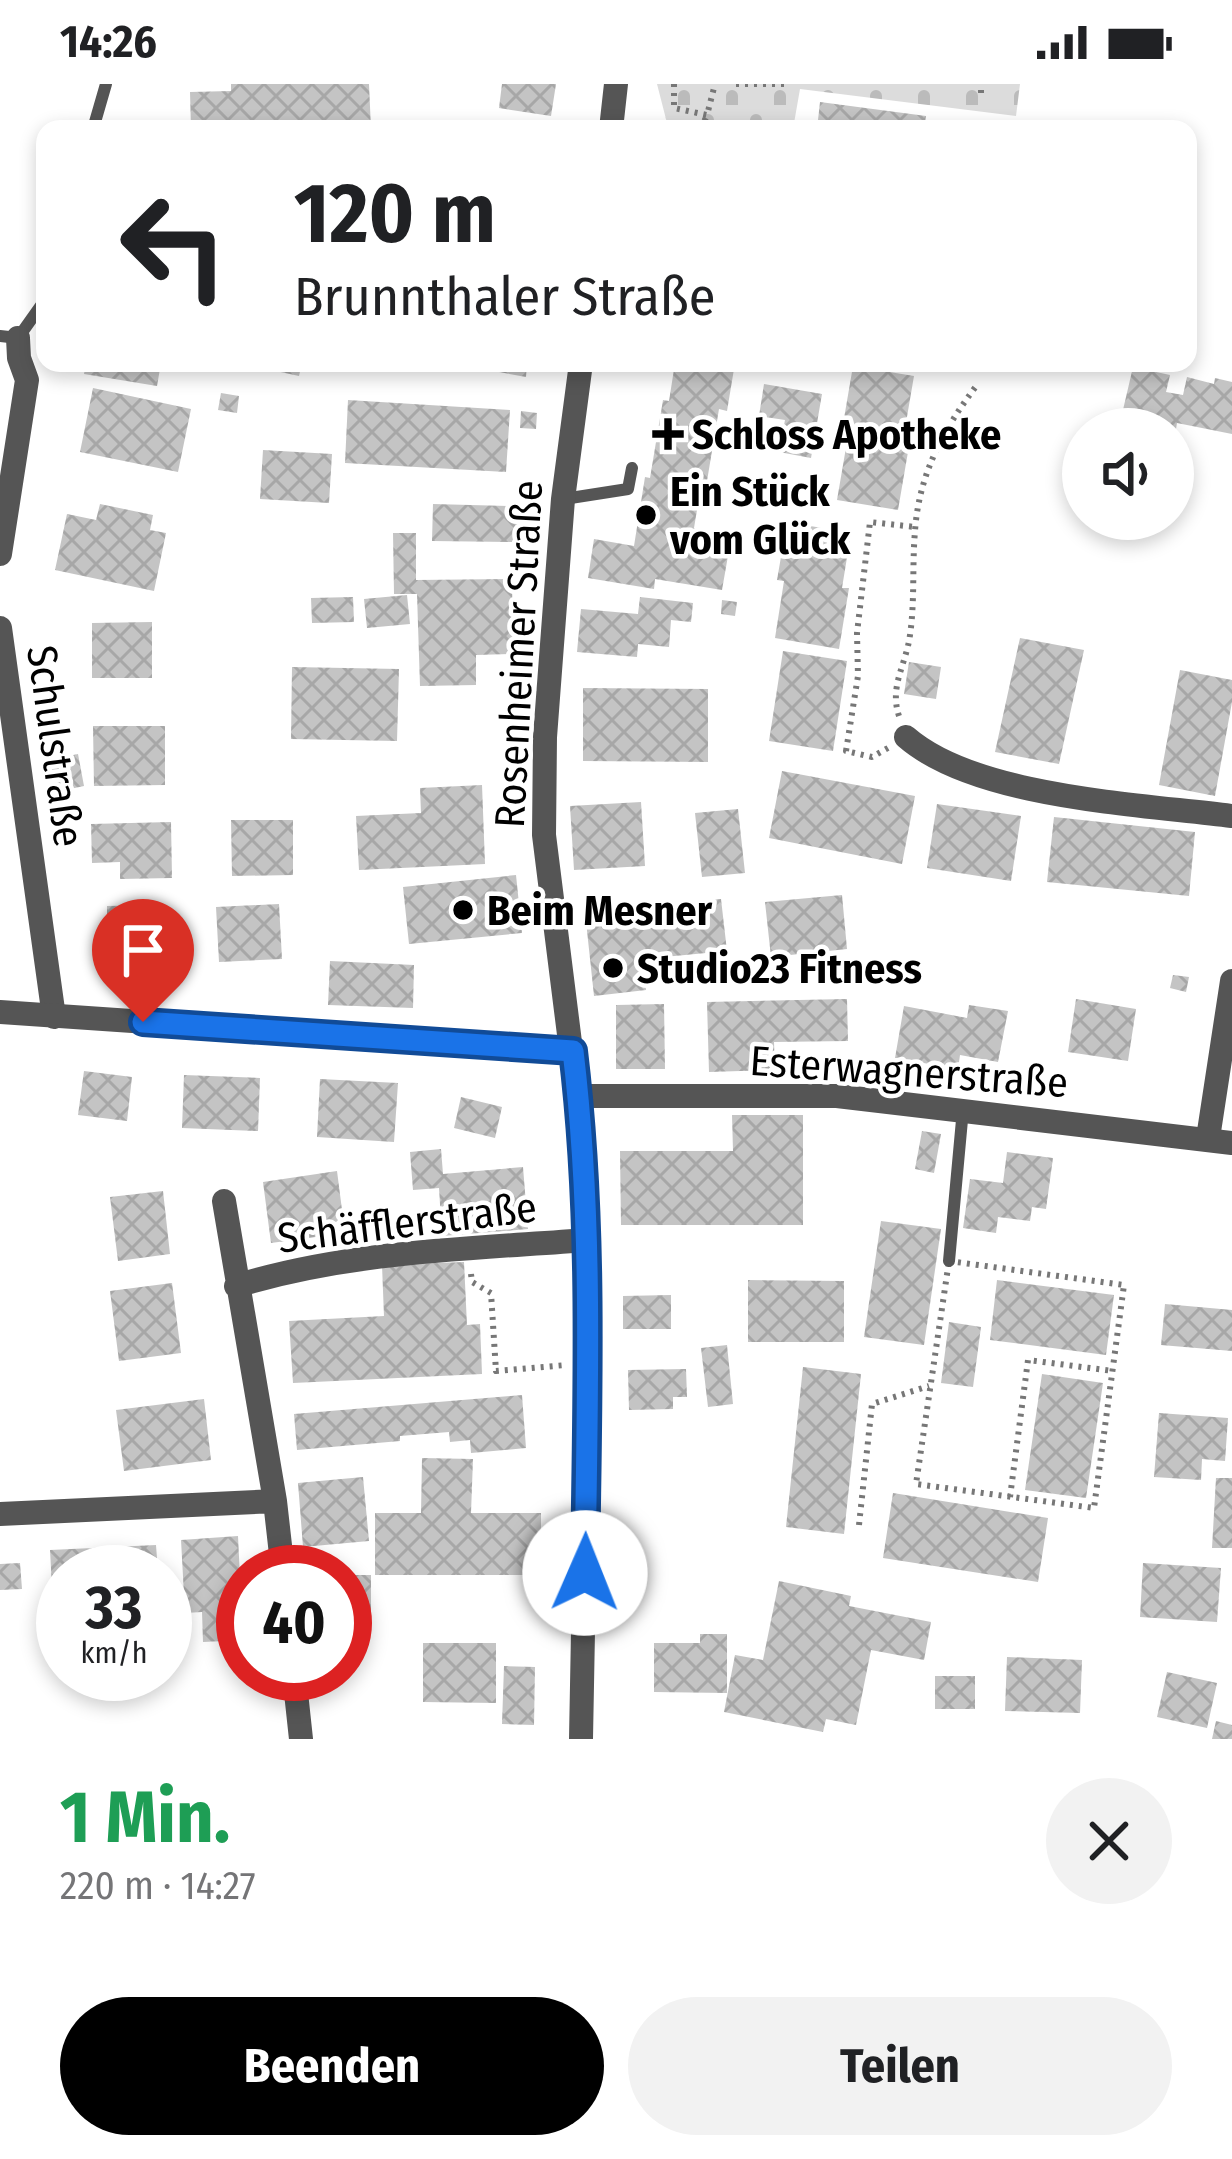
<!DOCTYPE html>
<html lang="de">
<meta charset="utf-8">
<style>
:root{--surface:#fff;--page:#f2f2f2;--text:#202124;--muted:#757577;--accent:#000}
body{margin:0;font-family:"Fira Sans Condensed",sans-serif;background:var(--page);color:var(--text);height:100vh;display:flex;flex-direction:column;font-size:45px;white-space:nowrap}
*{box-sizing:border-box;margin:0}
p{font-size:39px;color:var(--muted)}
.icon{flex:none;width:66px;height:66px;fill:none;stroke:currentColor;stroke-width:2;stroke-linecap:round;stroke-linejoin:round}
.map{position:relative;height:1655px;overflow:hidden}
.drawer{display:flex;flex-direction:column;background:var(--surface);flex:1}
.drawer>*{flex:none}
.banner{position:absolute;left:36px;top:36px;width:1161px;height:252px;border-radius:24px;box-shadow:0 6px 18px #0003;background:#fff;color:var(--text);overflow:hidden}
.fabs{position:absolute;left:1062px;top:324px;display:grid;gap:24px}
.fabs a{display:grid;place-items:center;width:132px;height:132px;border-radius:50%;background:var(--surface);box-shadow:0 6px 18px #0003;font-size:60px}
.speed{position:absolute;left:36px;top:1461px;display:flex;gap:24px;font-size:60px;font-weight:700;text-align:center}
.speed>*{display:grid;place-content:center;width:156px;height:156px;border-radius:50%;background:var(--surface);box-shadow:0 6px 18px #0003;line-height:1}
.speed small{font-size:30px;font-weight:400}
.speed .limit{border:18px solid #d22;background:#fff;color:#111}
.pin{position:absolute;display:grid;place-items:center;width:102px;height:102px;color:#fff;margin:-123px -51px;border-radius:50% 50% 50% 0;rotate:-45deg;box-shadow:0 0 12px #0007}
.pin .icon{rotate:45deg}
.me{position:absolute;width:132px;margin:-66px;rotate:1deg;stroke-linejoin:round;filter:drop-shadow(0 0 9px #0008)}
.turn{display:flex;align-items:center;gap:42px;height:252px;padding:0 60px;font-size:54px}
.turn .icon{width:156px;height:156px;stroke-width:2.5}
.turn b{display:block;font-size:84px;line-height:102px}
.round{display:grid;place-items:center;flex:none;width:126px;height:126px;border-radius:63px;background:var(--page)}
.overview{display:flex;align-items:center;justify-content:space-between;height:204px;padding:0 60px}
h1{font-size:72px;font-weight:700;line-height:90px;color:#1e9e55}
.cta{display:flex;gap:24px;margin-top:auto;padding:24px 60px}
.cta a{flex:1;height:138px;border-radius:72px;background:var(--accent);color:#fff;font-size:48px;font-weight:700;line-height:138px;text-align:center}
.cta a+a{background:var(--page);color:var(--text)}
.status{display:flex;justify-content:space-between;align-items:center;height:84px;padding:0 60px;background:var(--surface);direction:ltr}
.status svg{height:33px;fill:currentColor}
.map>svg:first-child{display:block}
</style>
<div class="status"><b>14:26</b><svg viewBox="0 0 49 12"><path d="M0 12V9h3v3zM5 12V6h3v6zM10 12V3h3v9zM15 12V0h3v12zM26 1h20v11H26zM47 4h2v5h-2z"/></svg></div>
<div class="map">
<svg width="1232" height="1655" viewBox="0 0 1232 1655">
<defs>
<pattern id="cemetery-stones" width="16" height="16" patternUnits="userSpaceOnUse" patternTransform="scale(3)"><rect width="16" height="16" fill="#dcdcdc"/><path d="M2 7V4a2 2 0 0 1 4 0v3zM10 15v-3a2 2 0 0 1 4 0v3z" fill="#bbb"/></pattern>
<pattern id="building-cross-hatch" width="8" height="8" patternUnits="userSpaceOnUse" patternTransform="scale(3)"><rect width="8" height="8" fill="#c4c4c4"/><path d="M0 0l8 8M0 8l8-8" fill="none" stroke="#a7a7a7"/></pattern>
</defs>
<rect width="100%" height="100%" fill="#fff"/>
<!-- cemetery -->
<path fill="url(#cemetery-stones)" d="M657 0H1020L1016 32 800 5 793 45H715L667 39Z"/>
<!-- building -->
<path fill="url(#building-cross-hatch)" d="M231 0H369L371 45H191L190 8 231 7Z
M502 0H556L551 32 499 24Z
M820 18 926 32 924 45H817Z
M86 279H161L157 302 84 290Z
M239 279H302L299 292Z
M450 279H527L526 293Z
M675 279H735L727 327 719 325 706 403 701 402 694 444 732 449 722 506 655 495 654 505 588 494 594 455 634 462 645 393 650 394 663 316 669 317Z
M853 282 914 292 903 356 842 346Z
M1133 283 1170 291 1166 308 1183 311 1187 293 1214 300 1215 294 1232 298V350L1177 339 1176 345 1119 343Z
M764 300 822 310 811 374 779 368 785 336 759 332Z
M93 304 191 325 178 388 80 368Z
M221 309 239 312 237 329 218 326Z
M348 316 510 326 506 388 345 379Z
M521 327 537 329 536 345 520 344Z
M848 352 909 362 898 426 837 416Z
M263 366 332 370 329 419 260 415Z
M100 420 153 431 150 446 166 449 154 507 55 486 67 430 96 436Z
M433 420 508 422V429H518V458L432 457Z
M787 438 851 449 842 504H849L839 565 775 554 784 497 777 496Z
M393 449H416V496L512 495 513 570 476 571V601L420 602 417 510H394Z
M407 511 410 540 367 544 364 515Z
M353 513 354 538 312 539 311 514Z
M640 513 693 519 691 538 671 536 669 563 638 560 637 573 577 568 581 525 638 530Z
M722 516 737 518 735 532 721 530Z
M152 538V594H92V539Z
M1020 554 1084 566 1059 680 995 668Z
M783 567 847 577 833 667 769 657Z
M909 578 941 583 936 615 904 610Z
M292 583 399 585 397 657 291 655Z
M1180 586 1232 596V618L1215 712 1159 701Z
M583 604 708 605V678L583 677Z
M93 642H165V701L94 702Z
M78 670 84 702 56 708 49 676Z
M782 687 915 712 902 780 769 754Z
M482 701 485 780 359 786 356 732 421 729 420 704Z
M641 718 645 782 574 786 570 722Z
M937 720 1021 732 1011 797 927 784Z
M738 725 745 789 702 793 695 729Z
M1054 733 1195 748 1189 812 1047 798Z
M231 736H293V791L232 792Z
M171 738 172 794 120 795V778L92 779 91 740Z
M516 791 522 849 409 860 403 803Z
M842 811 847 865 771 873 765 818Z
M721 815 727 867 643 875 646 906 594 912 585 828Z
M279 820 282 875 219 878 216 823Z
M157 821 158 865 107 866V822Z
M330 877 414 881 413 924 328 921Z
M1173 891 1189 893 1186 908 1170 904Z
M847 915 848 957 774 958 775 986 709 988 707 918Z
M1076 915 1136 925 1128 977 1068 968Z
M664 920 665 985H616V921Z
M969 921 1008 927 998 978 960 971 958 985 895 974 904 922 967 934Z
M84 987 132 993 127 1037 78 1031Z
M184 991 260 994 258 1047 182 1044Z
M320 995 398 999 394 1058 317 1053Z
M461 1013 502 1023 495 1054 454 1044Z
M732 1031H803V1141H621L620 1067H733Z
M922 1047 941 1050 934 1089 915 1085Z
M441 1065 443 1090 523 1083 528 1145 442 1152 439 1104 413 1106 410 1068Z
M1007 1068 1053 1074 1046 1125 1032 1123 1030 1137 998 1133 996 1149 963 1144 970 1095 1003 1099Z
M337 1087 345 1149 271 1159 263 1098Z
M163 1107 170 1170 118 1177 110 1113Z
M881 1137 941 1145 924 1261 864 1253Z
M464 1178 467 1241 480 1240 482 1290 293 1299 289 1237 384 1232 382 1181Z
M748 1196 844 1197V1258H748Z
M997 1196 1114 1211 1106 1271 990 1256Z
M172 1199 181 1269 119 1277 110 1207Z
M671 1211V1245H623V1212Z
M1165 1220 1232 1226V1267L1161 1261Z
M949 1238 981 1243 973 1303 941 1299Z
M727 1261 733 1320 708 1323 701 1264Z
M803 1283 861 1290 844 1450 786 1443Z
M686 1285 687 1313H673V1325L629 1326 628 1286Z
M1042 1290 1103 1299 1086 1414 1025 1406Z
M522 1311 526 1364 471 1369 470 1356 450 1358 449 1348 400 1352V1357L297 1366 294 1330Z
M204 1315 211 1376 124 1387 116 1326Z
M1159 1329 1228 1334 1225 1377 1202 1375 1201 1396 1154 1393Z
M422 1374 473 1375 471 1429H541V1491H375V1429H421Z
M363 1393 369 1457 303 1463 298 1399Z
M1216 1394H1232V1464H1212Z
M893 1409 1048 1434 1038 1498 883 1474Z
M238 1452 243 1556 203 1558 202 1528 185 1529 181 1456Z
M156 1461 158 1488H63V1521H53L50 1466Z
M20 1479 22 1505 0 1506V1480Z
M1143 1479 1221 1484 1217 1538 1140 1533Z
M345 1491H371V1529L345 1530Z
M779 1497 851 1512 849 1522 931 1538 924 1576 871 1566 856 1641 826 1635 823 1648 724 1628 735 1571 763 1576Z
M700 1550H727V1609L654 1608V1559H700Z
M423 1559H496V1619L423 1618Z
M1007 1573 1082 1576 1080 1629 1005 1627Z
M504 1582 535 1583 534 1641 502 1640Z
M1167 1588 1217 1599 1207 1644 1157 1633Z
M935 1592H975V1625H935Z
M1216 1637 1232 1641V1655H1212Z"/>
<g fill="none" stroke-linecap="round" stroke-linejoin="round">
<!-- path -->
<path stroke="#777" stroke-width="6" stroke-dasharray="3 6" stroke-linecap="butt" d="M674 0V24L707 31 715 0
M736 0H787
M981 9V0
M701 45 707 31
M899 632C889 602 906 581 910 551 915 516 912 482 915 447 919 390 943 346 977 301
M888 664 872 673 846 667 858 592 857 549 870 438 915 443
M949 1177 1124 1201 1094 1424 916 1400Z
M471 1190 472 1198 491 1209 496 1287 566 1281
M1010 1413 1028 1276 1113 1287
M859 1441 872 1320 929 1302"/>
<!-- service -->
<path stroke="#555" stroke-width="12" d="M93 45 106 0
M0 252 18 254 45 216
M564 415 628 405 632 384
M949 1177 963 1025"/>
<!-- minor -->
<path stroke="#555" stroke-width="24" d="M0 470 27 296 19 274 18 254
M0 544 54 933
M906 653C976 714 1140 720 1232 732
M578 1012H837L1232 1059
M1208 1054 1232 897
M224 1117 275 1417 283 1488
M236 1202C350 1167 469 1165 588 1156
M0 1430 275 1417
M294 1590 301 1655"/>
<!-- tertiary -->
<path stroke="#555" stroke-width="24" d="M611 45 616 0
M0 928 573 967
M581 1655 588 1279 586 1086 544 751 545 653 563 415 581 279"/>
</g>
<g fill="none" stroke-linecap="round" stroke-linejoin="round">
<defs>
<path id="route" d="M143 938 573 967C594 1141 587 1315 585 1489"/>
</defs>
<!-- route casing -->
<use href="#route" stroke="#114b97" stroke-width="30"/>
<!-- route -->
<use href="#route" stroke="#1a73e8" stroke-width="21"/>
</g>
<!-- markers -->
<g fill="#000" stroke="#fff" stroke-width="4.5">
<path d="M662 332h12v12h12v12h-12v12h-12v-12h-12v-12h12z"/>
<circle cx="646" cy="431" r="12"/>
<circle cx="463" cy="826" r="12"/>
<circle cx="613" cy="884" r="12"/>
</g>
<g text-anchor="middle" stroke-width="9" stroke-linejoin="round" paint-order="stroke">
<!-- poi labels -->
<g font-size="42" font-weight="bold" fill="#000" stroke="#fff" text-anchor="start">
<text x="692" y="365">Schloss Apotheke</text>
<text x="670" y="422">Ein Stück<tspan x="670" dy="48">vom Glück</tspan></text>
<text x="487" y="841">Beim Mesner</text>
<text x="637" y="899">Studio23 Fitness</text>
</g>
<!-- street labels -->
<g font-size="42" fill="#000" stroke="#fff">
<text transform="translate(518 570) rotate(-87)" y="15">Rosenheimer Straße</text>
<text transform="translate(56 662) rotate(82)" y="15">Schulstraße</text>
<text transform="translate(909 987) rotate(4)" y="15">Esterwagnerstraße</text>
<text transform="translate(407 1138) rotate(-7)" y="15">Schäfflerstraße</text>
</g>
</g>
</svg>
<div class="fabs">
<a><svg class="icon" aria-label="sound" viewBox="0 0 24 24"><path d="M4 9h4l5-4v14l-5-4H4zM17 9q2 3 0 6"/></svg></a>
</div>
<div class="speed"><div>33<small>km/h</small></div><div class="limit">40</div></div>
<div class="pin" style="left:143px;top:938px;background:#d93025"><svg class="icon" aria-label="arrive" viewBox="0 0 24 24"><path d="M6 21V4h12l-3 4 3 4H6"/></svg></div>
<svg class="me" style="left:585px;top:1489px" viewBox="-20 -20 40 40"><circle r="19" fill="#fff"/><path d="M0-13L10 11 0 6-10 11z" fill="#1a73e8"/></svg>
<div class="banner">
<div class="turn"><svg class="icon" aria-label="left" viewBox="0 0 24 24"><path d="M17 20v-9H6M10 6l-5 5 5 5"/></svg><div><b>120 m</b>Brunnthaler Straße</div></div>
</div>
</div>
<section class="drawer">
<div class="overview"><div><h1>1 Min.</h1><p>220 m · 14:27</p></div><a class="round"><svg class="icon" aria-label="close" viewBox="0 0 24 24"><path d="M6 6l12 12M18 6L6 18"/></svg></a></div>
<div class="cta"><a>Beenden</a><a>Teilen</a></div>
</section>
